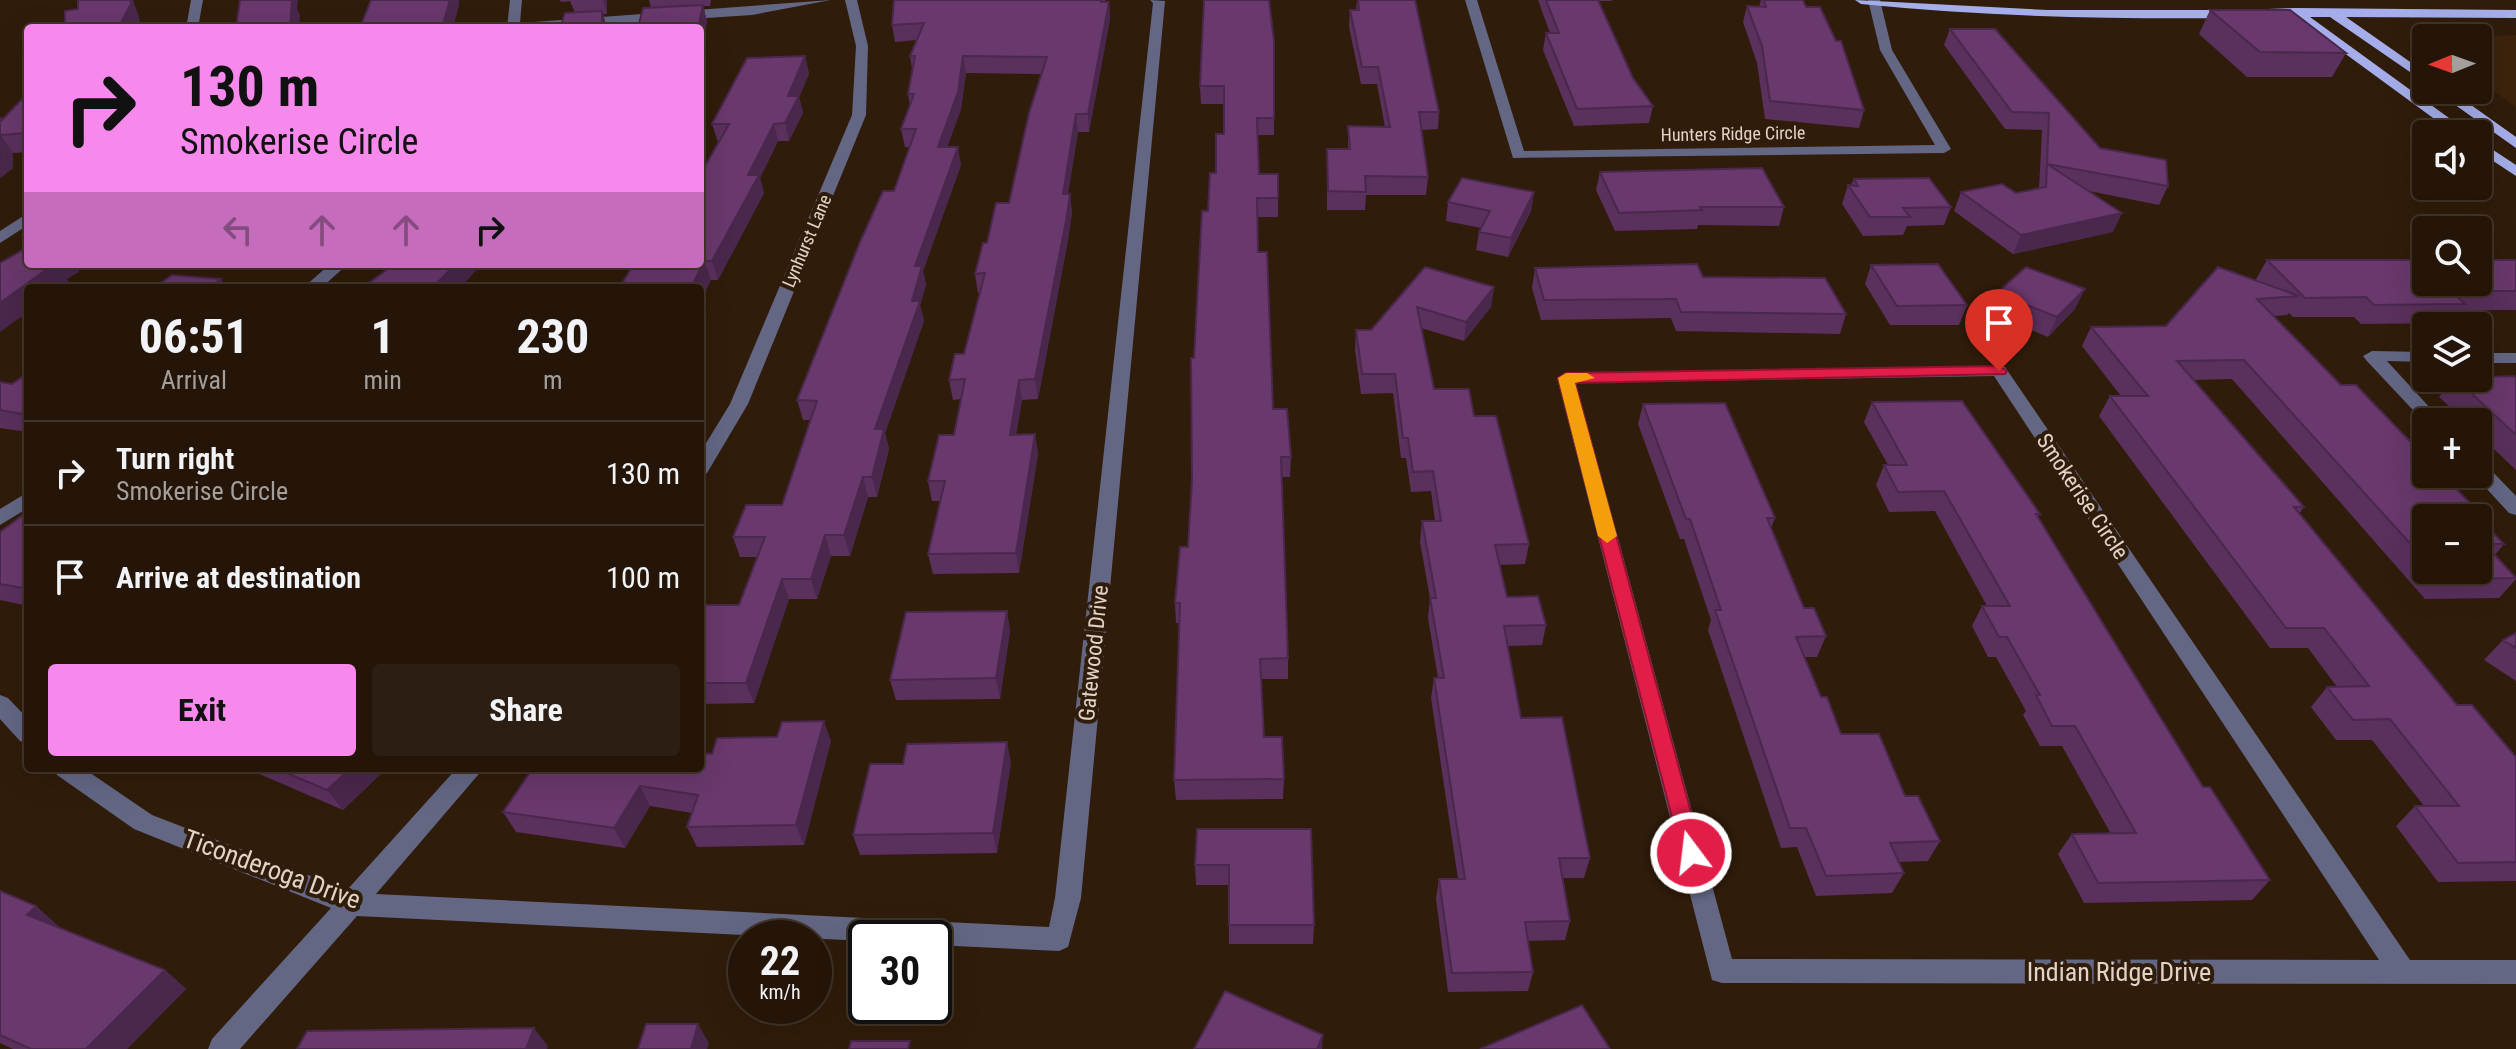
<!DOCTYPE html>
<meta charset="utf-8">
<style>
:root{--surface:#241508;--page:#2c1e12;--text:#f1f3f6;--muted:#a39f9c;--line:#413429;--accent:#f788ec}
body{margin:0;font-family:"Roboto Condensed",sans-serif;background:var(--page);color:var(--text);height:100vh;display:flex;flex-direction:column;font-size:30px;white-space:nowrap}
*{box-sizing:border-box;margin:0}
p{font-size:26px;color:var(--muted)}
.icon{flex:none;width:44px;height:44px;fill:none;stroke:currentColor;stroke-width:2;stroke-linecap:round;stroke-linejoin:round}
.map{position:relative;flex:1;overflow:hidden}
.sheet{position:absolute;left:24px;top:284px;width:680px;height:488px;display:flex;flex-direction:column;background:var(--surface);border-radius:8px;box-shadow:0 8px 32px #0002,0 0 0 2px var(--line)}
.sheet>*{flex:none}
.banner{position:absolute;left:24px;top:24px;width:680px;height:244px;border-radius:8px;box-shadow:0 8px 32px #0002,0 0 0 2px var(--line);background:#f788ec;color:#111;overflow:hidden}
.needle{width:52px;rotate:269deg}
.fabs{position:absolute;left:2412px;top:24px;display:grid;gap:16px}
.fabs a{display:grid;place-items:center;width:80px;height:80px;border-radius:8px;background:var(--surface);box-shadow:0 8px 32px #0002,0 0 0 2px var(--line);font-size:40px}
.speed{position:absolute;left:728px;top:920px;display:flex;gap:16px;font-size:40px;font-weight:700;text-align:center}
.speed>*{display:grid;place-content:center;width:104px;height:104px;border-radius:50%;background:var(--surface);box-shadow:0 8px 32px #0002,0 0 0 2px var(--line);line-height:1}
.speed small{font-size:20px;font-weight:400}
.speed .limit{border:4px solid #111;border-radius:12px;background:#fff;color:#111}
.pin{position:absolute;display:grid;place-items:center;width:68px;height:68px;color:#fff;margin:-82px -34px;border-radius:50% 50% 50% 0;rotate:-45deg;box-shadow:0 0 8px #0007}
.pin .icon{rotate:45deg}
.me{position:absolute;width:88px;margin:-44px;rotate:345deg;stroke-linejoin:round;filter:drop-shadow(0 0 6px #0008)}
.turn{display:flex;align-items:center;gap:28px;height:168px;padding:0 24px;font-size:36px}
.turn .icon{width:104px;height:104px;stroke-width:2.5}
.turn b{display:block;font-size:56px;line-height:68px}
.lanes{display:flex;align-items:center;height:76px;padding:0 24px;background:#0003;justify-content:center;gap:40px;direction:ltr}
.lanes .off{opacity:.35}
.eta{display:flex;justify-content:space-evenly;align-items:center;height:136px;text-align:center}
.eta b{font-size:48px;font-weight:700;line-height:56px}
.cta{display:flex;gap:16px;margin-top:auto;padding:16px 24px}
.cta a{flex:1;height:92px;border-radius:8px;background:var(--accent);color:#111;font-size:32px;font-weight:700;line-height:92px;text-align:center}
.cta a+a{background:var(--page);color:var(--text)}
ul{padding:0;list-style:none}
li{display:flex;align-items:center;gap:24px;height:104px;padding:0 24px;border-top:2px solid var(--line)}
li div{flex:1}
li b{display:block;font-size:30px}
li em{font-style:normal}
.map>svg:first-child{display:block}
</style>
<div class="map">
<svg width="2516" height="1049" viewBox="0 0 2516 1049">
<rect width="100%" height="100%" fill="#301c0a"/>
<!-- built -->
<path fill="#3d230c" d="M2516 35V107L2478 80V38H2434Z"/>
<g fill="none" stroke-linecap="round" stroke-linejoin="round">
<!-- minor -->
<path fill="#636784" fill-rule="evenodd" d="M191 0H203L198 28H186Z
M510 0H522L520 23 831 0 752 15 554 28H507Z
M845 0H857L868 46 866 115 748 404 707 473 700 475V453L730 404 852 115 856 46Z
M1150 0 1165 1 1081 898 1068 947 1059 951 934 945V938H866V941L357 916 240 1049H208L212 1039 331 908 134 829 57 775 53 768H83L152 815 347 890 457 768H484L376 894 1049 927 1055 898 1153 3Z
M1465 0H1477L1524 151 1935 145 1880 50 1868 0H1880L1892 50 1951 149 1944 153 1513 158Z
M28 213V225L0 243V231Z
M330 264H348L321 288H303Z
M2372 351 2426 352V362L2387 361 2443 422 2426 424 2366 360 2363 356Z
M2478 353H2516V363H2478Z
M1999 366 2005 367 2410 960H2516V984L1722 983 1712 980 1557 378 1566 373ZM1994 376 2379 960 1732 959 1576 383Z
M2478 462 2485 464 2516 496V515L2509 513 2473 474H2478Z
M28 492V508L0 525V509Z
M0 695 8 698 28 719V743L20 741 0 719Z"/>
<!-- major -->
<path fill="#a5aeea" fill-rule="evenodd" d="M1855 0 2048 10H2236L2242 14 2236 18C2111 19 1986 17 1861 4Z
M2296 8 2516 10V18L2346 17 2426 73V83L2330 17H2310L2471 134H2455L2295 17H2268L2262 13 2268 9Z
M2434 90H2450L2516 137V148Z
M2478 140 2516 165V176L2478 151Z"/>
</g>
<!-- wall -->
<path fill="#5a305d" fill-rule="evenodd" d="M560 0H607V14H603L607 28H560L575 13 570 1 561 2Z
M649 0H711L710 6H703L707 21 701 52H700V28L651 8Z
M894 0H1105V2H1109L1110 19 1089 132H1078L1068 194 1072 212 1068 240 1038 399 1022 400 1016 434H1035L1038 454 1019 573 933 574 928 554 940 501H932L928 481 954 435 961 399 953 400 949 380 964 354 980 293H978L975 274 987 243 1009 203 1042 74 966 73 961 109 947 147 961 165 923 271 926 285 920 305 924 321 885 433 889 449 877 497H868L850 556H831L817 599H789L754 703 700 704V605H739L757 557H740L733 537 782 505 810 420H803L797 400 894 191 909 147H905L901 129 910 106 908 94 912 68 910 56 917 40 895 42 892 25Z
M1357 0H1415L1439 112 1438 129 1422 130 1428 177 1426 195H1366L1365 210H1327V149H1348V126L1385 127 1377 84H1361L1349 27 1350 10H1356Z
M1538 0H1612L1611 1H1598L1633 78 1653 106 1649 123 1574 126 1543 50 1546 33H1550Z
M1761 0H1803L1864 110 1859 128 1765 119 1757 63 1743 22 1747 6 1759 7Z
M2210 10 2346 53 2332 77H2247L2199 34Z
M1950 29 2100 148 2168 186 2159 205 2089 191 2113 232 2013 254 1954 211 1961 192 2016 193 2039 189 2042 130 2005 129 1944 45Z
M1274 42V135H1258L1259 174H1278V217H1257L1258 252 1273 409 1291 457 1290 477H1281L1288 658V679H1261L1264 737 1284 779 1283 799 1176 800 1174 780 1180 623H1176L1175 603 1188 547 1192 480 1194 358 1208 211 1224 134V104H1201L1200 86Z
M805 56 809 74 799 97 803 113 789 141H778L760 178 764 193 718 280H711L700 302 701 175 719 142H718L712 124Z
M28 93V152L13 153V168L0 178 1 117 2 119Z
M1600 172 1784 207 1779 226 1698 225 1697 229 1615 231 1596 190Z
M1854 179 1951 207 1944 225 1907 226 1903 235 1863 236 1842 204 1848 185H1851Z
M1534 192 1531 211 1508 257 1476 250 1479 232 1481 228 1446 221 1448 202Z
M2267 260H2516V310H2461L2452 323 2361 324 2354 317H2293L2289 313 2287 315 2274 316 2341 385 2474 507 2471 511 2504 544 2495 555 2516 577V579L2499 598 2425 599 2232 379 2193 380 2304 507 2299 514 2457 705 2516 757V881L2438 882 2396 826 2415 806H2424L2372 740H2336L2311 707 2327 687H2337L2308 648H2270L2099 416 2110 396H2121L2082 346 2091 327 2166 326 2257 281 2256 279ZM2426 518 2478 570H2426Z
M1871 265 1967 305 1959 325H1890L1865 284Z
M1425 267 1494 287 1491 307 1464 341 1421 328 1434 389 1474 416 1529 544 1525 564 1500 565 1507 597 1546 625 1542 645 1508 646 1521 718 1590 858 1584 878H1562L1570 921 1565 940 1528 941 1533 972 1528 991 1448 992 1436 899 1439 879H1458L1431 698 1434 678H1438L1428 618 1430 598 1420 542 1422 521H1435L1431 491 1411 492 1406 458H1401L1393 393 1361 394 1355 350 1356 330H1371Z
M1535 268 1703 277 1846 314 1840 334 1676 331 1671 318 1541 320 1532 288Z
M1997 293 2075 309 2048 337 1989 312Z
M28 373V432L0 428V382L12 384Z
M2453 378H2516V470L2478 434V422H2466L2439 397Z
M1872 402 2040 514 2038 517 2203 787 2270 880 2252 900 2084 903 2058 854 2072 834H2111L2062 746H2040L2023 715 2026 711 1996 657H1988L1972 626 1982 606H1987L1935 511 1889 512 1876 485 1884 465H1888L1864 422Z
M1643 404 1775 518 1771 528 1804 608 1826 636 1817 657H1805L1821 697 1841 734 1905 796 1940 841 1928 861 1899 862 1904 873 1892 893 1816 896 1797 847 1781 848 1708 630 1711 620 1684 539H1680L1638 424Z
M28 511V606L0 600V532Z
M1007 611 1010 631 1000 699 896 700 890 680Z
M2516 633V681L2484 660 2503 640Z
M831 741 804 845 697 847 687 827 692 813 650 806 625 848 516 832 503 812 712 754Z
M1011 762 997 853 860 855 853 835Z
M248 768H387L343 810 250 770Z
M1197 829 1314 925 1313 944H1229V885H1196L1195 865Z
M0 891 36 906 58 926 57 927 165 970 186 989 127 1049H13L0 1043Z"/>
<!-- shaded-wall -->
<path fill="#4a274c" d="M130 0H133L140 20 137 28H118Z
M289 0H298L297 9 300 15 299 28H290Z
M450 0H459V6L453 28H442Z
M603 0H607V14Z
M1109 2 1110 19 1089 132 1088 114Z
M703 5 707 21 701 52 700 47V28H698Z
M602 11 607 28H602Z
M805 56 809 74 799 97 803 113 789 141 785 123 788 96Z
M963 56 966 73 961 109 941 165 938 147Z
M1076 114 1078 132 1065 212 1063 194Z
M774 124 778 141 760 178 764 193 718 280 712 261 748 175Z
M1 135 13 153V168L0 178Z
M958 147 961 165 923 271 926 285 920 305 924 321 885 433 889 449 877 497 872 477 875 429 912 301 915 266Z
M1534 192 1531 211 1508 257 1511 238Z
M1070 194 1072 212 1068 240 1038 399 1035 379Z
M2122 213 2113 232 2013 254 2021 235Z
M704 261 711 280 700 302V288H691Z
M51 264H79V272L67 279 69 282 61 288H28V312L0 332V303Z
M456 264H482L460 288H432Z
M221 279 226 288H209Z
M1494 287 1491 307 1464 341 1466 322Z
M2085 289 2075 309 2048 337 2057 317Z
M1019 380 1022 400 1013 455 1010 435Z
M1035 434 1038 454 1019 573 1016 553Z
M863 477 868 497 850 556 844 535Z
M825 535 831 556 817 599 811 579Z
M782 579 789 599 754 703 746 683Z
M1007 611 1010 631 1000 699 996 678Z
M824 721 831 741 804 845 796 825Z
M1007 742 1011 762 997 853 993 833Z
M351 768H387L343 810 327 790Z
M640 786 650 806 625 848 614 828Z
M36 906 58 926 49 934 27 915Z
M165 970 186 989 127 1049H86Z
M698 1024 709 1043 707 1049H691Z
M534 1028 548 1046 547 1049H526Z
M1323 1035 1322 1049H1317Z"/>
<!-- building -->
<path fill="#69386c" stroke="#4a274c" stroke-width="2" d="M78 0H130L131 4 118 28H65V11L78 9Z
M240 0H292L290 28H236Z
M371 0H450L442 28H360Z
M894 0H1102L1101 2H1109L1088 114H1076L1063 194H1070L1066 221 1035 379 1019 380 1010 435 1035 434 1016 553 928 554 945 481H928L939 435H954L965 379 949 380 955 354H964L985 273 975 274 983 243H987L996 203H1009L1029 113 1047 57 963 56 958 92 938 147H958L915 266H922L912 301H920L875 429H884L872 477H863L844 535H825L811 579H782L746 683H700V605H739L765 537H733L746 505H782L817 401 797 400 860 242 883 191H894L916 129H901L914 94H908L915 56H910L924 23 892 25Z
M1204 0H1269L1274 42V118H1257L1259 174H1278V198H1257L1258 252H1267L1273 409H1287L1291 457H1281L1288 658 1260 659 1264 737H1282L1284 779 1174 780 1180 603H1175L1180 547H1188L1192 480 1191 358H1194L1202 211H1208L1210 173H1216V134H1224V86H1200Z
M1358 0H1415L1439 112H1419L1428 177 1365 176 1366 192 1328 191 1327 149H1350L1348 126 1390 127 1378 67H1362L1350 10H1359Z
M1546 0H1598L1633 78 1653 106 1577 109 1546 33H1559Z
M1764 0H1803L1806 7H1820L1836 41H1841L1864 110 1770 101 1762 46 1747 6 1766 7Z
M703 5 698 28H638L643 8Z
M2210 10H2290L2346 53 2260 52Z
M602 11V28H560L565 13Z
M1950 29H1995L2100 148 2166 160 2168 186 2047 164 2049 113 2012 112Z
M805 56 788 96H799L785 123 774 124 748 175H759L712 261H704L691 288H619L634 264H700V175L729 124H712L747 58Z
M28 93V133L1 135 0 150V117L1 121Z
M2047 164 2122 213 2021 235 1961 192 2002 184 2016 193 2046 187Z
M1762 168 1784 207H1700L1702 210 1619 213 1600 172Z
M1462 178 1534 192 1511 238 1479 232 1490 211 1448 202Z
M1929 178 1951 207 1903 208 1910 217H1870L1848 185 1858 186 1854 179Z
M28 247V264H54L0 303V263Z
M2267 260H2426V282H2478V260H2516V291H2451L2465 304 2374 305 2366 297 2305 298Z
M387 264H456L432 288H362L393 265Z
M1697 264 1703 277 1825 278 1846 314 1681 312 1676 299 1544 300 1535 268Z
M1938 264 1967 305 1897 306 1871 265Z
M1425 267 1494 287 1466 322 1417 307 1434 389H1469L1474 416H1496L1529 544 1495 545 1507 597 1538 596 1546 625 1504 626 1521 718 1562 717 1590 858H1559L1570 921 1525 922 1533 972 1452 973 1439 879H1465L1434 678H1444L1430 598H1436L1422 521H1441L1433 471 1413 472 1408 438H1403L1395 374H1362L1356 330H1371Z
M2026 267 2085 289 2057 317 1997 293Z
M2218 267 2299 296 2257 299 2341 385H2356L2426 458V474H2442L2474 507H2468L2504 544H2485L2516 578 2442 579 2434 570H2478V518H2426V561L2244 360 2177 361 2304 507H2294L2457 705H2472L2516 757V862L2458 863 2415 806H2459L2390 719 2353 720 2327 687 2369 686 2324 628H2286L2110 396H2148L2091 327 2166 326Z
M172 275 221 279 209 288H154Z
M28 373V415L0 410V382L12 384Z
M2514 376 2516 378V435L2455 378Z
M1962 401 2040 514H2036L2203 787H2210L2270 880 2098 883 2072 834 2136 833 2075 726H2052L2036 695H2040L2007 637H1999L1982 606H2010L1944 491 1898 492 1884 465H1907L1872 402Z
M1725 403 1775 518H1767L1804 608H1814L1826 636 1796 637 1821 697H1827L1841 734H1879L1905 796H1918L1940 841 1890 843 1904 873 1826 876 1806 828H1790L1715 610H1721L1690 519H1686L1643 404Z
M28 511V589L0 584V532Z
M1007 611 996 678 890 680 906 612Z
M2516 633V648L2503 640Z
M824 721 796 825 687 827 698 795 640 786 614 828 503 812 533 768H700V753L712 754 717 738 777 737 782 722Z
M1007 742 993 833 853 835 870 764H903L907 744Z
M275 768H351L327 790Z
M1197 829H1311L1314 925H1229V865H1195Z
M0 891 36 906 27 915 165 970 86 1049H31L0 1035Z
M1225 991 1323 1035 1317 1049H1194Z
M1582 1005 1610 1049H1480Z
M646 1024H698L691 1049H638Z
M534 1028 526 1049H297L307 1031Z
M851 1041H910L908 1049H849Z"/>
<!-- route -->
<path fill="#e11d48" stroke="#92132f" stroke-width="2" d="M1999 366 2007 371 2005 374 1575 383 1702 853 1699 860 1691 862 1683 860 1558 378 1566 373Z"/>
<!-- slow -->
<path fill="#f59e0b" d="M1566 373H1587L1595 378 1575 383 1617 536 1607 543 1598 536 1558 378Z"/>
<g text-anchor="middle" stroke-width="8" stroke-linejoin="round" paint-order="stroke">
<!-- far-street labels -->
<g font-size="18" fill="#e1d3c8" stroke="#301c0a">
<text transform="translate(1733 134) rotate(-1)" y="6">Hunters Ridge Circle</text>
<text transform="translate(807 241) rotate(-67)" y="6">Lynhurst Lane</text>
</g>
<!-- street labels -->
<g font-size="22" fill="#e1d3c8" stroke="#301c0a">
<text transform="translate(2083 496) rotate(56)" y="8">Smokerise Circle</text>
<text transform="translate(1093 653) rotate(-84)" y="8">Gatewood Drive</text>
</g>
<!-- near-street labels -->
<g font-size="26" fill="#e1d3c8" stroke="#301c0a">
<text transform="translate(272 869) rotate(20)" y="9">Ticonderoga Drive</text>
<text x="2119" y="981">Indian Ridge Drive</text>
</g>
</g>
</svg>
<div class="fabs">
<a><svg class="needle" viewBox="-14 -14 28 28"><path d="M0-13l5 13h-10z" fill="#e53935"/><path d="M0 13l5-13h-10z" fill="#a39f9c"/></svg></a>
<a><svg class="icon" aria-label="sound" viewBox="0 0 24 24"><path d="M4 9h4l5-4v14l-5-4H4zM17 9q2 3 0 6"/></svg></a>
<a><svg class="icon" aria-label="search" viewBox="0 0 24 24"><circle cx="10" cy="10" r="6"/><path d="M15 15l6 6"/></svg></a>
<a><svg class="icon" aria-label="layers" viewBox="0 0 24 24"><path d="M12 4l9 5-9 5-9-5zM3 14l9 5 9-5"/></svg></a>
<a>+</a>
<a>−</a>
</div>
<div class="speed"><div>22<small>km/h</small></div><div class="limit">30</div></div>
<div class="pin" style="left:1999px;top:371px;background:#d93025"><svg class="icon" aria-label="arrive" viewBox="0 0 24 24"><path d="M6 21V4h12l-3 4 3 4H6"/></svg></div>
<svg class="me" style="left:1691px;top:853px" viewBox="-20 -20 40 40"><circle r="17" fill="#e11d48" stroke="#fff" stroke-width="3"/><path d="M0-11L8 9 0 5-8 9z" fill="#fff"/></svg>
<div class="banner">
<div class="turn"><svg class="icon" aria-label="right" viewBox="0 0 24 24"><path d="M7 20v-9h11M14 6l5 5-5 5"/></svg><div><b>130 m</b>Smokerise Circle</div></div>
<div class="lanes"><svg class="icon off" aria-label="left" viewBox="0 0 24 24"><path d="M17 20v-9H6M10 6l-5 5 5 5"/></svg><svg class="icon off" aria-label="ahead" viewBox="0 0 24 24"><path d="M12 20V5M6 11l6-6 6 6"/></svg><svg class="icon off" aria-label="ahead" viewBox="0 0 24 24"><path d="M12 20V5M6 11l6-6 6 6"/></svg><svg class="icon" aria-label="right" viewBox="0 0 24 24"><path d="M7 20v-9h11M14 6l5 5-5 5"/></svg></div>
</div>
<section class="sheet">
<div class="eta">
<div><b>06:51</b><p>Arrival</p></div>
<div><b>1</b><p>min</p></div>
<div><b>230</b><p>m</p></div>
</div>
<ul>
<li><svg class="icon" aria-label="right" viewBox="0 0 24 24"><path d="M7 20v-9h11M14 6l5 5-5 5"/></svg><div><b>Turn right</b><p>Smokerise Circle</p></div><em>130 m</em></li>
<li><svg class="icon" aria-label="arrive" viewBox="0 0 24 24"><path d="M6 21V4h12l-3 4 3 4H6"/></svg><div><b>Arrive at destination</b></div><em>100 m</em></li>
</ul>
<div class="cta"><a>Exit</a><a>Share</a></div>
</section>
</div>
